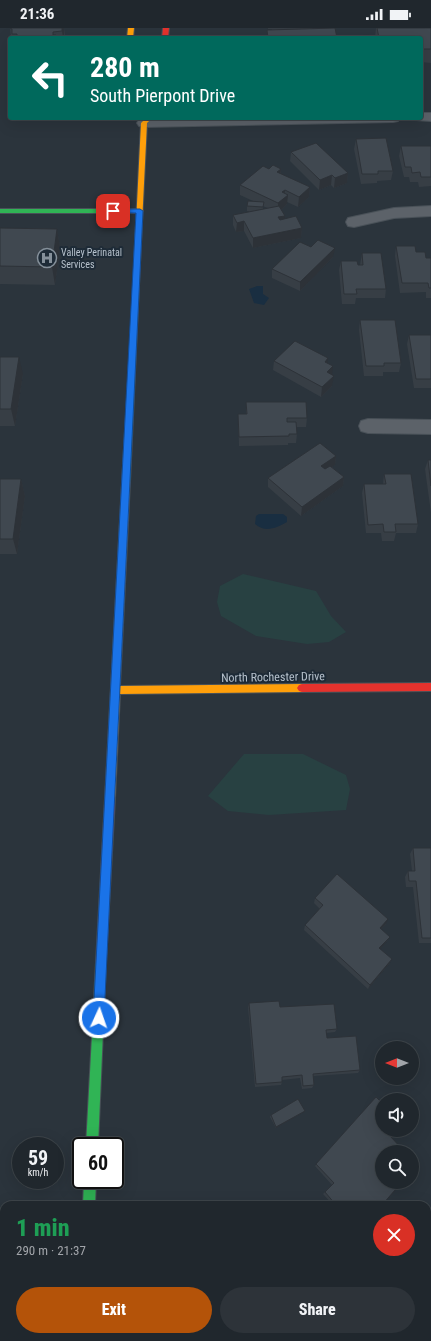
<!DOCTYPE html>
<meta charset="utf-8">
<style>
:root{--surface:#20272d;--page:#2d3339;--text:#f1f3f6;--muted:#a2a5aa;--line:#3d4449;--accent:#b45309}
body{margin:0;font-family:"Roboto Condensed",sans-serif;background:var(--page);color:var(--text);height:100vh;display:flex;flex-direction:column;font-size:15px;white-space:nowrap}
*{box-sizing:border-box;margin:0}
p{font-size:13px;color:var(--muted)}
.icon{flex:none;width:22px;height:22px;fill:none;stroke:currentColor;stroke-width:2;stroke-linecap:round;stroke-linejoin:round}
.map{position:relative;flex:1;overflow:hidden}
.drawer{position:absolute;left:0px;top:1173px;width:431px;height:140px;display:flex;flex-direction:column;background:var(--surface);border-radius:12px 12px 0 0;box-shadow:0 4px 16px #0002,0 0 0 1px var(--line)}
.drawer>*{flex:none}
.top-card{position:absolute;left:8px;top:8px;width:415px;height:84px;border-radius:4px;box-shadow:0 4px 16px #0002,0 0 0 1px var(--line);background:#00695c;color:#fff;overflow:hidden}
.needle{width:26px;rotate:270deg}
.buttons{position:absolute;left:375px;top:1013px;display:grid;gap:8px}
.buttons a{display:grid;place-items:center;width:44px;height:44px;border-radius:50%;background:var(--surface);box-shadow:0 4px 16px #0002,0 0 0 1px var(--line);font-size:20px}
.speed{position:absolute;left:12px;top:1109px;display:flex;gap:8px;font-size:20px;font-weight:700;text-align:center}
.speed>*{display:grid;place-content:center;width:52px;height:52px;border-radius:50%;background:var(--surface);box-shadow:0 4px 16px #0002,0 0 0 1px var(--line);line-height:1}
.speed small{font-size:10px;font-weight:400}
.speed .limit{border:2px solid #111;border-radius:6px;background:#fff;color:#111}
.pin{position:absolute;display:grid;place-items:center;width:34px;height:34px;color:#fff;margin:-17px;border-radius:8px;box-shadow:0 2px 6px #0006}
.me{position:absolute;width:44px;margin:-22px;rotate:3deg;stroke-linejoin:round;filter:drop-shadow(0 0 3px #0008)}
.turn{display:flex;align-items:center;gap:14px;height:84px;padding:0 16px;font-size:18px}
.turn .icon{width:52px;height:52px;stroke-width:2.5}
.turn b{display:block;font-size:28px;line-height:34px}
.round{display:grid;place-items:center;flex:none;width:42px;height:42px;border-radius:21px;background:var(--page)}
.summary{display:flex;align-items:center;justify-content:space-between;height:68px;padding:0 16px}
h1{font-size:24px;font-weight:800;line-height:30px;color:#1e9e55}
.button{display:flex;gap:8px;margin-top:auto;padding:8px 16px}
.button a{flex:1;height:46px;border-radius:24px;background:var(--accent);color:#fff;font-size:16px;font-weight:800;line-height:46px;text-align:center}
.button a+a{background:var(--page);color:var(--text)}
.status{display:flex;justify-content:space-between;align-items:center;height:28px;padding:0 20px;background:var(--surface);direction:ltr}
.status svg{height:11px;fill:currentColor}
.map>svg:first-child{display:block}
</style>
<div class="status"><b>21:36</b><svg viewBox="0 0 49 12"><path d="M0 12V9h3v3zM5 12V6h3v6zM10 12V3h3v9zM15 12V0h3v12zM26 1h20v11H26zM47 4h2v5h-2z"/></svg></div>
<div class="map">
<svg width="431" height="1313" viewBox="0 0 431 1313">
<rect width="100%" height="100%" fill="#2b343c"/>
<!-- green -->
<path fill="#284142" d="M243 546 316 563 331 588 346 604 329 614 307 616 256 608 221 588 217 574 220 558Z
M244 726H303L346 747 350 761 346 782 269 787 228 783 208 768Z"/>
<!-- water -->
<path fill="#192e41" d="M257 258H263V266L269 270 264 277 254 275 249 261Z
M259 486H283L287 489V494C277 500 265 505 255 496L256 488Z"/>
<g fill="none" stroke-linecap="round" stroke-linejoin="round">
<defs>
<path id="street" d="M421 85H431V93L416 92 414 90H421Z
M171 90H400L398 93 393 94 144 99 139 98 137 95 139 92Z
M431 178V188L394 190 354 199 348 198 346 194 348 190 394 180Z
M368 391 431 392V406L368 405 361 403 359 398 361 393Z"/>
<path id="fast" d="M0 181H140L143 183 140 185H0Z
M135 234H139L140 236 130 454 126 457 122 454Z
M101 929 105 930 106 934 98 1118H86L96 934 97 930Z
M84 1152H96L95 1177H83Z"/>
<path id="slow" d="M128 0H134L133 10H127Z
M146 90H152L147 95 140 236 137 238 134 236 141 95Z
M126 451 130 454 120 658 302 656 305 657 307 660 305 663 302 664 120 666 115 770 113 773 110 774 107 773 105 770 122 454Z
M76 1309H88V1313H76Z"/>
<path id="jam" d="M163 0H169L168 10H162Z
M431 655V663L302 664 299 663 297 660 299 657 302 656Z
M110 766 113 767 115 770 106 934 105 938 101 939 97 938 96 934 105 770 107 767Z"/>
</defs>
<!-- street casing -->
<use href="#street" stroke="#495158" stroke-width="2"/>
<!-- fast casing -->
<use href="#fast" stroke="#495158" stroke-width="2"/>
<!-- slow casing -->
<use href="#slow" stroke="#495158" stroke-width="2"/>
<!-- jam casing -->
<use href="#jam" stroke="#495158" stroke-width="2"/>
<!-- street -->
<use href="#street" fill="#5c6269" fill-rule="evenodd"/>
<!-- fast -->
<use href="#fast" fill="#30b455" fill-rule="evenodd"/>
<!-- slow -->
<use href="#slow" fill="#ff9f0a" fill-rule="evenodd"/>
<!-- jam -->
<use href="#jam" fill="#e5322d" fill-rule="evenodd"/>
</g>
<!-- wall -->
<path fill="#373e45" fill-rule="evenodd" d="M10 0H64L65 8 64 10H11Z
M268 0H313L312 1 337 10H267V2H272V1H268Z
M376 0H431V35L421 34V10H375Z
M356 111 393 143 391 152 377 153V155L361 156 354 121Z
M401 118H431V158L419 159 418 154H410L409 149H404L399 128Z
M291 124 348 145 347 155 334 160 331 157 319 162 290 133Z
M269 141H281V146L310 159 309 169 298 179 287 174V176L281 182 284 191 302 200 301 210 253 220 244 203 236 204 233 197V187L251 184 247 183V178L253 173 240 167V157ZM263 178 265 179 268 180 263 181Z
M0 200 57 201 60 219 55 257 0 256Z
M396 218 416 224 426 230H431V270H426V264L400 265 395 228Z
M311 219 333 229 300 263 272 250V241Z
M362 225 386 261 385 270H356L355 276H342L339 242 341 233 358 237H360Z
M360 292 401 335 399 344H383V348H364L359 302Z
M409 307H431V360H414L407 316Z
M0 329 23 346 15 398H0Z
M274 333 327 335 332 347V358L321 369 273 342Z
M246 374 307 390 306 399H296L297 406 296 415H288V417L239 418 238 386H246Z
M336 428 335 437 332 439 344 449 343 458 301 488 268 459V450Z
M428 432H431V485L425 441Z
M384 446 418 496 416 505H396L394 513H382L381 505H366L362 465 364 456H383Z
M0 451H21L25 468 17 526H0Z
M413 820H431V915H419L413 859H406L405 849 408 843H412L410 826Z
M315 870 386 896 381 901 390 909 387 913 380 921 392 931 389 936 368 961 304 902 305 897 320 881 314 875Z
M249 975 280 979 337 1001 335 1004 326 1005 327 1010 360 1042 358 1045 313 1048 314 1057 312 1060 302 1061 300 1050 282 1052V1054L281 1057 255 1059 248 979Z
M376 1069 390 1108 382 1177H333L323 1166 332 1157 315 1138Z
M304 1084 276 1100 270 1089 271 1087Z"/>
<!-- shaded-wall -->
<path fill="#2d3238" d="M62 0H64V10H63L62 3Z
M281 141 280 151 277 144Z
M348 145 347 155 334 160 335 150Z
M332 147 331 157 319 162 320 152Z
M310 159 309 169 298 179 299 169Z
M285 162 284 170 288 167 287 176 278 185V175L282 164Z
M285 188 284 198 278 189Z
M244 193V203L236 204 237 195Z
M302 200 301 210 253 220V210Z
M57 201 60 219 55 257 52 239Z
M335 220 333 229 300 263V254Z
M19 329 23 346 15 398 11 381Z
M328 330 327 340 325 334Z
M333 338 332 348 327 344Z
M334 348 332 358 321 369 322 359Z
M336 428 335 437 320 447 321 438Z
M344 449 343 458 301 488 302 479Z
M21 451 25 468 17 526 13 511Z
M388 891 386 896 377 905 380 900Z
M390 909 387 913 377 925 379 920Z
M392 931 389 936 368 961 370 957Z
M305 1083 304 1084 276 1100V1099Z"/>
<!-- building -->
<path fill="#404850" stroke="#2d3238" d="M10 0H62V3L53 4V7H56V10H17V6H12V1Z
M335 0 337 10H268L267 2Z
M377 0H431V21H421V10H379Z
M369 7V10H356V8Z
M386 110 393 143H378V146H362L356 111Z
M316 115 348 145 335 150 332 147 320 152 291 124Z
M401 118H431V149H421L420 144 412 145 411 139H405Z
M273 137 281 141 277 144 310 159 299 169 285 162 282 164 288 167 278 175 240 157 263 138 269 141Z
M248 173 264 174 263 179 247 178Z
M279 178 285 188 278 189 280 192 296 188 302 200 253 210 244 193 237 195 233 187Z
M0 200 57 201 52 239 0 238Z
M318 212 335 220 300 254 272 241 300 214 311 219Z
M396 218H415L416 224H425L426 230H431V260H429L428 255H402Z
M362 225H381L386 261H356L357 266H344L341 233H357L358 237H363Z
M360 292H395L401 335H384V338H366Z
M409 307H431V351H416Z
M295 313 328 330 325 334 333 338 327 344 334 348 322 359 274 333Z
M0 329H19L11 381H0Z
M246 374H306L307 390H287V394H296L297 406H289V408L239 409 238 386H247Z
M320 415 336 428 321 438 325 441 330 438 344 449 302 479 268 450Z
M428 432H431V458Z
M384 446H411L418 496H395L396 504H384L383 496 368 497 364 456H386Z
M0 451H21L13 511H0Z
M413 820H431V910H422L416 853H409L408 843H415Z
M337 846 388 891 380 900 390 909 379 920 392 931 370 957 305 897 323 877 315 870Z
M279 973 280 979 334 976 337 1001 326 1002 327 1010 356 1008 360 1042 313 1046 314 1057 303 1058 302 1047 282 1049V1054L256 1056 249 975Z
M376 1069 382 1075V1102H394L390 1108 405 1124H382V1154H402L382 1177H336L325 1164 334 1155 316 1136Z
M298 1071 305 1083 276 1099 271 1087Z
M412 1131 417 1136 412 1142Z"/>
<!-- route -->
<path fill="#1a73e8" stroke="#114b97" d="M111 181H140L143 183 104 990 103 993 99 995 95 993 93 990 136 185H113L110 183Z"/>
<!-- icons -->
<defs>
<symbol id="hospital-ring" viewBox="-11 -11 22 22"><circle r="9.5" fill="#1e2b37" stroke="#85909a" stroke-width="1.5"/><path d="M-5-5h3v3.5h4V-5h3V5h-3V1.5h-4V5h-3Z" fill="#85909a"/></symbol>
</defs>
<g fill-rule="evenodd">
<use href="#hospital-ring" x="36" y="219" width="22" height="22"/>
</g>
<g text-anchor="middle" stroke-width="4" stroke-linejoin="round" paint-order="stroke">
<!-- far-poi labels -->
<g font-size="10" fill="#b6c1cc" stroke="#1e2b37" text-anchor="start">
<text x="61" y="228">Valley Perinatal<tspan x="61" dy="12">Services</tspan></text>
</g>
<!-- street labels -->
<g font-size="12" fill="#b6c1cc" stroke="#1e2b37">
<text transform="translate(273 649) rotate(-1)" y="4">North Rochester Drive</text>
</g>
</g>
</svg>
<div class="buttons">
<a><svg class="needle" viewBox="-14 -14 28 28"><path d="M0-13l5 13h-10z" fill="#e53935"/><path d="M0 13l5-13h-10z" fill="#a2a5aa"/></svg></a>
<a><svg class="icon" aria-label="sound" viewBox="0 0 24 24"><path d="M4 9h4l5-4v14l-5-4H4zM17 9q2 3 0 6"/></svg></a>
<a><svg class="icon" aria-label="search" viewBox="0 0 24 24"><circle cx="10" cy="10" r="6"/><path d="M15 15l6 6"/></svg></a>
</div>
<div class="speed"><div>59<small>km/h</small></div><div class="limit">60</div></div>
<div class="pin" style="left:113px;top:183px;background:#d93025"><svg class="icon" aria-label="arrive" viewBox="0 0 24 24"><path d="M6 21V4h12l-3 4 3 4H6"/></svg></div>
<svg class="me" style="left:99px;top:990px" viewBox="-20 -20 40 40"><circle r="17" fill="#1a73e8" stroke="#fff" stroke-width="3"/><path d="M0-11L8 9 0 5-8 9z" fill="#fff"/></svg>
<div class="top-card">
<div class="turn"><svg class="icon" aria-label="left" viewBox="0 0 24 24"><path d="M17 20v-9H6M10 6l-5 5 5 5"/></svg><div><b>280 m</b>South Pierpont Drive</div></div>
</div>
<section class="drawer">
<div class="summary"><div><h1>1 min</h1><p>290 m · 21:37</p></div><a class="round" style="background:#d93025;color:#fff"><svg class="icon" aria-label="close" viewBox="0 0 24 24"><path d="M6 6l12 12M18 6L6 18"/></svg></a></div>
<div class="button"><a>Exit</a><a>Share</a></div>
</section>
</div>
